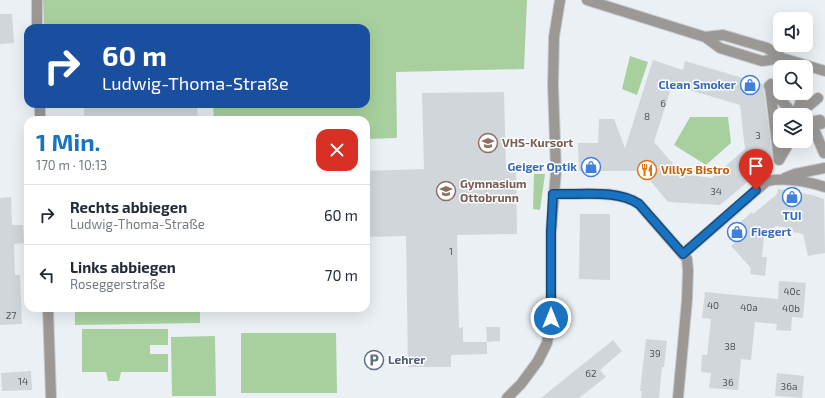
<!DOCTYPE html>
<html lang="de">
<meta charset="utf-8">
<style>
:root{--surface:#fff;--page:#f2f2f3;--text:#1f2937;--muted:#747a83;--line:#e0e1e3;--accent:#1a73c0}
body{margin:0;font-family:"Exo 2",sans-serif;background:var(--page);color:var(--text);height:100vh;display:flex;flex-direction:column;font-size:15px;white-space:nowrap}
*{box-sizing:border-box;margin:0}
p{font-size:13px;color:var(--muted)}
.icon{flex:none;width:22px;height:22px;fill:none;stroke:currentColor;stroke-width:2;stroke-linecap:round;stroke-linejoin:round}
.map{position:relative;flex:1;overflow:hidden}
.side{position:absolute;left:24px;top:116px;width:346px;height:196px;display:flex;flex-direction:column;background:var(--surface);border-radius:12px;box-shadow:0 4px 16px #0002}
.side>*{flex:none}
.hud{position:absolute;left:24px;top:24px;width:346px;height:84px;border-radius:12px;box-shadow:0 4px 16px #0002;background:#1a4fa0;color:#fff;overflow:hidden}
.tools{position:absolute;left:773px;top:12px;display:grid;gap:8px}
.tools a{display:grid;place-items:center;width:40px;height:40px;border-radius:8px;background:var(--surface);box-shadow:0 4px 16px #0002;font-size:20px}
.pin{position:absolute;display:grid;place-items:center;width:34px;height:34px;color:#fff;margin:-41px -17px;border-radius:50% 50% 50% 0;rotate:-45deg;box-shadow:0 0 4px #0007}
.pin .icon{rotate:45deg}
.me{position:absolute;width:44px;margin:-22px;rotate:0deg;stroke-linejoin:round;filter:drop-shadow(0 0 3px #0008)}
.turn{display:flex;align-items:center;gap:14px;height:84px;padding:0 12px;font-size:18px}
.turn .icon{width:52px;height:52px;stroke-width:2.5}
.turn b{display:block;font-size:28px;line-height:34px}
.round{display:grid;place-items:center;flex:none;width:42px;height:42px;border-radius:12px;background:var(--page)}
.head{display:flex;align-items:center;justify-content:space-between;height:68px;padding:0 12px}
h1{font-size:24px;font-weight:700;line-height:30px;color:var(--accent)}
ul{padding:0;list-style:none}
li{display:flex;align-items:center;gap:12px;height:60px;padding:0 12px;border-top:1px solid var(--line)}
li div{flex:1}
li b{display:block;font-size:15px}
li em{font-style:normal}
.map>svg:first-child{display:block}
</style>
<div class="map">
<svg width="825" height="398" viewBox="0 0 825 398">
<rect width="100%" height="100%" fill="#ebf0f5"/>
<!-- green -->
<path fill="#a8d09e" d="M43 0H527L524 69 396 72 397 138 366 139V120H214L213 104H366V28H44Z
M630 56 648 62 637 95 622 89Z
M690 117H728L731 143 706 165 674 145Z
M534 174H545L540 210 533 209Z
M75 308H200V323L75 325Z
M82 329H168V345H150V354H168V372H121L119 381H108L106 372H82Z
M241 333H336L337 393H241Z
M215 336 216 396H172L171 337Z"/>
<!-- building -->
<path fill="#d1d6db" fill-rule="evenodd" d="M0 14H12L14 43 0 44Z
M653 60 683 70 685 61 763 84 773 161 720 205 668 202 642 171H579L578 143H598L599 119H614L625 148ZM672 85 740 105 745 149 712 178 682 174 654 142Z
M504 92 506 168H516L517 234 457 235 459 328 463 327V342H487V354L451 355V367H408L406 236 366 237V171L424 169 422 93Z
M84 104H197L198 120H84Z
M778 189 812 195 824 199 825 253 808 256 803 234 792 232 793 229 776 226 764 236 762 257H767L765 276 750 274 751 268 731 246 737 241 729 232 752 212 753 214 777 194Z
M11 197 12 225H23L24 243 14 244 15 275H20L22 324 0 325V198Z
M580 214H610V280L579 279Z
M779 281 806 283 803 318 792 317 791 331 776 330 777 324 755 322 751 360 741 359 738 390 709 388 711 373 701 372 702 355H707L711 319 702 318 705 292 778 299Z
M486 327H500V341L487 342Z
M646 339 667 341 664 367H662L659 398H641L642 391H640Z
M613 340 622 351 600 370 606 377 579 398H541Z
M31 371 32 390 2 391 1 373Z
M777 373 804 376 802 398 775 396Z"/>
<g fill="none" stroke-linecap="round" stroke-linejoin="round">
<defs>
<path id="minor" d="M37 0V28
M587 0 705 37 720 48 762 61 782 58
M705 37 723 35 767 48 782 58 825 71
M771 84 770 87 779 160
M769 86 794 115
M800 103 811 122 824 153
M40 104V120
M798 109 804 93
M799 114 818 98
M811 122 820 120 821 124
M779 160 790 141
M785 178 795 174 825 168
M553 194C580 195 617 189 639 204L687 259 688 271 687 300 678 398
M683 254 767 181C786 177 806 181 825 187
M48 308 51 398
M507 398 521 384 538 361 547 343 551 318V232L556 171 553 85 554 37 560 0"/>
</defs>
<!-- minor casing -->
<use href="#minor" stroke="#c8ccd1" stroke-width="12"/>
<!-- minor -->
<use href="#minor" stroke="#9b9896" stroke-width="10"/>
</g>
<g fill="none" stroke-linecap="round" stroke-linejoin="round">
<defs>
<path id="route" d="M551 318V232L553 194C580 195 617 189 639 204L683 254 756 190"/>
</defs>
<!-- route casing -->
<use href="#route" stroke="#114b7d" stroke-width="10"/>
<!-- route -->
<use href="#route" stroke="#1a73c0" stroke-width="7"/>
</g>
<!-- icons -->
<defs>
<symbol id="shop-ring" viewBox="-11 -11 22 22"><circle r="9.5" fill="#fff" stroke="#3f7fe0" stroke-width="1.5"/><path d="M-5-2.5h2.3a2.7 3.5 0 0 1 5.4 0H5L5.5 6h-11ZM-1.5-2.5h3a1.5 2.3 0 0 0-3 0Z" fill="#3f7fe0"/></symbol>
<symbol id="school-ring" viewBox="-11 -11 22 22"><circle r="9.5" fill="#fff" stroke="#8d6e63" stroke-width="1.5"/><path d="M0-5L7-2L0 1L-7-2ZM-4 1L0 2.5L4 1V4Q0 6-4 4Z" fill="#8d6e63"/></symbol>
<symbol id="restaurant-ring" viewBox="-11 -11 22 22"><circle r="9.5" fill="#fff" stroke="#e8710a" stroke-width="1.5"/><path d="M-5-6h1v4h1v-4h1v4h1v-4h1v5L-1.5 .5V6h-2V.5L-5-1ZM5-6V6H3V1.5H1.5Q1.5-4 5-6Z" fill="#e8710a"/></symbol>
<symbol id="parking-ring" viewBox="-11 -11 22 22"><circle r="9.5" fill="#fff" stroke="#5c6f8a" stroke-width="1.5"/><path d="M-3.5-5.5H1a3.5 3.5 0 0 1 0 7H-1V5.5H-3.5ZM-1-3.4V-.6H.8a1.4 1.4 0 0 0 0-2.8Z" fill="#5c6f8a"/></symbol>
</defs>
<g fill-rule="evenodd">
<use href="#shop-ring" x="739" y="74" width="22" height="22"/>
<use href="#school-ring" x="477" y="132" width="22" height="22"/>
<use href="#shop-ring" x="580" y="156" width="22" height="22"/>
<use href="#restaurant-ring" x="636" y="159" width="22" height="22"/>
<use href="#school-ring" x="435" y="180" width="22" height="22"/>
<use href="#shop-ring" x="781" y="186" width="22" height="22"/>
<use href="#shop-ring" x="726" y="221" width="22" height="22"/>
<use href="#parking-ring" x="363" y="349" width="22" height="22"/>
</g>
<g text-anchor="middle" stroke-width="3" stroke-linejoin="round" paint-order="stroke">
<!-- number labels -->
<g font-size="10" fill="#525457">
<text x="663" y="107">6</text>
<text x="647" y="120">8</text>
<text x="758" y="139">3</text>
<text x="716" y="195">34</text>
<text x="451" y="255">1</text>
<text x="792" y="295">40c</text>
<text x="713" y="309">40</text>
<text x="749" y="311">40a</text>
<text x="791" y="312">40b</text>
<text x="11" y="319">27</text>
<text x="730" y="350">38</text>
<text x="655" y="357">39</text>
<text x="591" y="377">62</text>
<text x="23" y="385">14</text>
<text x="728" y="386">36</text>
<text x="789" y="390">36a</text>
</g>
<!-- shop labels -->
<g font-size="12" font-weight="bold" fill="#366cbe" stroke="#fff" text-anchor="end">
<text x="736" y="89">Clean Smoker</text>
<text x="577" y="171">Geiger Optik</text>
<text x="792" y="220" text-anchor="middle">TUI</text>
<text x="751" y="236" text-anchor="start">Fiegert</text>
</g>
<!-- education labels -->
<g font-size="12" font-weight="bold" fill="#785e54" stroke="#fff" text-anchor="start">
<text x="502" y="147">VHS-Kursort</text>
<text x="460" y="188">Gymnasium<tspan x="460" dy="14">Ottobrunn</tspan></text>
</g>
<!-- food labels -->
<g font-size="12" font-weight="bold" fill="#c56008" stroke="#fff" text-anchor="start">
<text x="661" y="174">Villys Bistro</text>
</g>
<!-- service labels -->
<g font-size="12" font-weight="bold" fill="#4e5e75" stroke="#fff" text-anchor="start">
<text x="388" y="364">Lehrer</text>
</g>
</g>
</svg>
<div class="tools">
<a><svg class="icon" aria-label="sound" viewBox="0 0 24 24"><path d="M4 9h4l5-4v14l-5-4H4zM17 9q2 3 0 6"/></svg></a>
<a><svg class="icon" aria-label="search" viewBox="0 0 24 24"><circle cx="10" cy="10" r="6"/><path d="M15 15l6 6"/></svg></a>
<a><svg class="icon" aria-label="layers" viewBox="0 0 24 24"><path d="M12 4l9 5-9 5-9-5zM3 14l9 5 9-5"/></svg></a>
</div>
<div class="pin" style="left:756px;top:190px;background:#d93025"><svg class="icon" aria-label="arrive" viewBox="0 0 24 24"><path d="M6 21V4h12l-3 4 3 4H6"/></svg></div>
<svg class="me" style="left:551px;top:318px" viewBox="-20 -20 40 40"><circle r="17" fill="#1a73c0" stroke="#fff" stroke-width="3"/><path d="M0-11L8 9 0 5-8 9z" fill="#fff"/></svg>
<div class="hud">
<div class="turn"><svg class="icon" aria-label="right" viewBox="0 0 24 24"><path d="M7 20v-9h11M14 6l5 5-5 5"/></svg><div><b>60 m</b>Ludwig-Thoma-Straße</div></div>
</div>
<section class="side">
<div class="head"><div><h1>1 Min.</h1><p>170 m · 10:13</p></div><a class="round" style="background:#d93025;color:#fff"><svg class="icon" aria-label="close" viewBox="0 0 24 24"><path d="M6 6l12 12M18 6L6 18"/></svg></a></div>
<ul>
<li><svg class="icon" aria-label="right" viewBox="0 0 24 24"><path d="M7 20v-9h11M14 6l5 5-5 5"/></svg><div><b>Rechts abbiegen</b><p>Ludwig-Thoma-Straße</p></div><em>60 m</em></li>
<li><svg class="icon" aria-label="left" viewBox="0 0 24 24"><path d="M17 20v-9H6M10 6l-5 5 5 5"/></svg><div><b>Links abbiegen</b><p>Roseggerstraße</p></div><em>70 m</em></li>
</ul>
</section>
</div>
